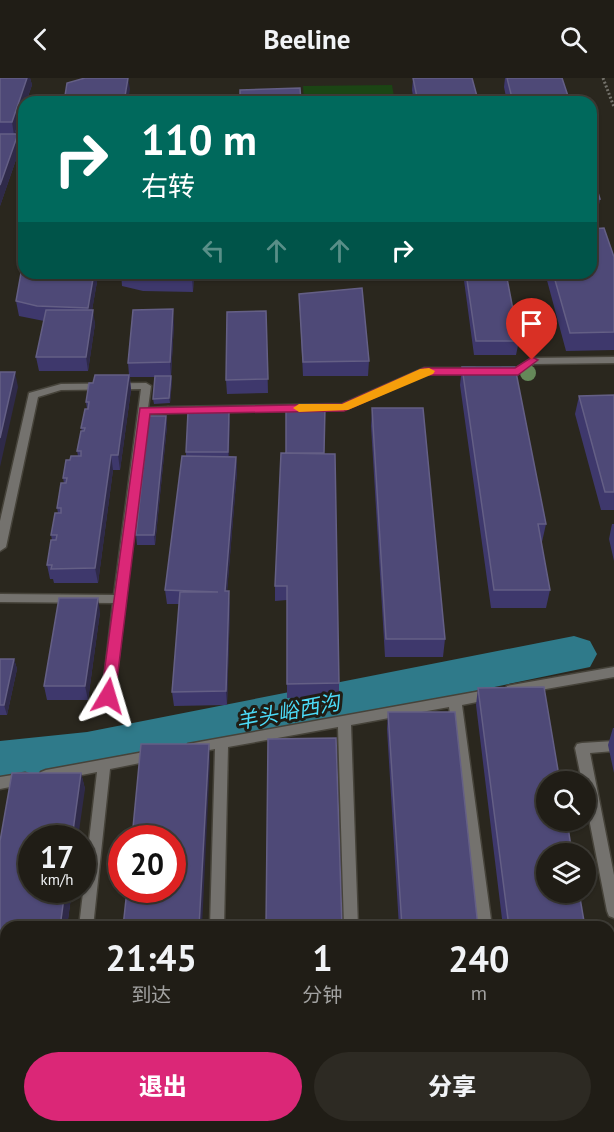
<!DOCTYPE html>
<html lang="zh">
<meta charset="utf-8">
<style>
:root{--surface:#201d16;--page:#2d2a23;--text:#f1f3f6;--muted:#a2a2a1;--line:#3d3b35;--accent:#db2777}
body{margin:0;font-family:"PT Sans","Noto Sans SC",sans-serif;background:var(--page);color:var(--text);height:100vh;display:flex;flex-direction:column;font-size:22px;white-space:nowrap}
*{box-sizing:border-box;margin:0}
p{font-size:20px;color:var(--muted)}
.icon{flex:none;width:33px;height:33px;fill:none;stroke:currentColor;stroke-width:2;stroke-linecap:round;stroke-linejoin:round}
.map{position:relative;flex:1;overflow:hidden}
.drawer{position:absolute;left:0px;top:843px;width:615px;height:212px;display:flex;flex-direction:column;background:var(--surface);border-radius:18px 18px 0 0;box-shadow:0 2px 4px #0004,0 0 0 2px var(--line)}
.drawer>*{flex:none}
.top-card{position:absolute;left:18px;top:18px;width:579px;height:183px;border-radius:18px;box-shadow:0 2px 4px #0004,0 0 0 2px var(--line);background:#00695c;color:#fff;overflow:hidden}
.fabs{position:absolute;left:536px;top:693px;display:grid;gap:12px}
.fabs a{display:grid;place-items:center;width:60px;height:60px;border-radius:50%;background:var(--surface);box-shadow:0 2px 4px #0004,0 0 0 2px var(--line);font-size:30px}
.speed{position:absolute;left:18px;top:747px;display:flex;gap:12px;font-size:30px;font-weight:700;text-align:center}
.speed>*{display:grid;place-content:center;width:78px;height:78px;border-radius:50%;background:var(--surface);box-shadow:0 2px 4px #0004,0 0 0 2px var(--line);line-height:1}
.speed small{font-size:15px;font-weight:400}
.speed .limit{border:9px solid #d22;background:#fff;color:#111}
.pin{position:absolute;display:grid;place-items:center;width:51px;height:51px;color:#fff;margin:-62px -26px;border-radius:50% 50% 50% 0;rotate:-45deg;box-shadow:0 0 6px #0007}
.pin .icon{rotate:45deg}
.me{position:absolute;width:66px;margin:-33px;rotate:7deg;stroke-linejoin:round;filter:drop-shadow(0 0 4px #0008)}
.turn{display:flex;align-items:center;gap:21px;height:126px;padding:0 24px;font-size:27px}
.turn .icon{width:78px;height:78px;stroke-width:2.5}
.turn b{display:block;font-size:42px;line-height:51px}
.lanes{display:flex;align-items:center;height:57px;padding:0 24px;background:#0003;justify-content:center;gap:30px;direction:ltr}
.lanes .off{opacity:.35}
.eta{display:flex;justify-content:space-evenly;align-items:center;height:102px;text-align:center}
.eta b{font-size:36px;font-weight:800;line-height:42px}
.action{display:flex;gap:12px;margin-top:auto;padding:12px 24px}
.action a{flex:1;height:69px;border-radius:36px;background:var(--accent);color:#fff;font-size:24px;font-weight:800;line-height:69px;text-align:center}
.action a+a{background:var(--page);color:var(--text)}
header{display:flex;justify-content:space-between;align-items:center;height:78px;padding:0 24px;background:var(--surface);font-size:27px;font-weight:800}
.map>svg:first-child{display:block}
</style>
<header><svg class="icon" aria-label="back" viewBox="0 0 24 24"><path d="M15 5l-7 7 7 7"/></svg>Beeline<svg class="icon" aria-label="search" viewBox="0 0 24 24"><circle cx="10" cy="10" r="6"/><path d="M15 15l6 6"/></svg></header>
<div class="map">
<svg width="614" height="1054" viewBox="0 0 614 1054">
<rect width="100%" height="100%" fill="#2a271e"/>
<!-- green -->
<path fill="#1b4514" d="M392 7 395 24H304L303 8Z"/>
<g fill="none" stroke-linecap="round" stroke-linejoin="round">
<!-- river -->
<path fill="#2f7a8a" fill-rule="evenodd" d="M574 558 590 563 597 576 590 589 87 694 0 705V663L87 654Z
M614 1020V1054H551L553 1048H609V1021Z"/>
<defs>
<path id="lane" d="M146 305 151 308 148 330 168 329 173 332 168 335 148 336 114 618 113 622H103L102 618 113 525 0 524V516L114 517 141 311 61 312 38 319 6 469 0 473V443L29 315 61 306Z"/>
<path id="street" d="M614 279V285L534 286 518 296H502L497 293 502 290H516L532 280Z
M424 290H475L480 293 475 296H426L344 332 168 335 163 332 168 329 342 326Z
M614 589V599L512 617 507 616 506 612 507 608 512 607Z
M492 611 497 612 498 616 497 620 462 627 492 849H478L449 629 351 647 358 849H344L338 649 228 669 224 849H210L215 671 193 675 188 674 186 670 188 666Z
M614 663V673L590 675 614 797V840L609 838 607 833 585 720V704H582L575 670 577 666 582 665Z
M155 672 160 673 162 677 160 681 110 691 93 849H79L97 694 46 704 41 702 39 698 41 694 46 692Z
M25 695 30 697 32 701 30 705 0 711V699Z
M609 922H614V936H609Z
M6 983V999L0 1000V984Z
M609 1036H614V1052H609L603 1048H609Z
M522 1048H582L579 1054H520Z"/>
</defs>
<!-- lane casing -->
<use href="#lane" stroke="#46433a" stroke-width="3"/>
<!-- street casing -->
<use href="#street" stroke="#46433a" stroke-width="3"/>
<!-- path -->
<path stroke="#73716a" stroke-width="3" stroke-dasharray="2 2" stroke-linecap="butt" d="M603 0 614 29"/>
<!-- lane -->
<use href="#lane" fill="#74726e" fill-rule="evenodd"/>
<!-- street -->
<use href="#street" fill="#74726e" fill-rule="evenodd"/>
</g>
<!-- trees -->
<circle fill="#658859" cx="528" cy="295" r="8"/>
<!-- wall -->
<path fill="#3e386c" d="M0 0H30L32 7 15 56H18L20 70 0 128Z
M413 0 478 22V24H414L412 12Z
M505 0H562L570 24H507L504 9Z
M591 92 600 121 597 138H591Z
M614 179V272L566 273 545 195H591Z
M121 195H194L193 214 143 213 122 208Z
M463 195H506L519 263 516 277H474Z
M98 198 92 232 95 246 88 293H39L36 279 44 243 19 238 16 223Z
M299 216 369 283 368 298H303Z
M266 233 268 315 227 316 226 302Z
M174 245 171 298 172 303 170 325 154 326 153 321 155 299H130L131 312 120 392H113L98 505H54L53 501H50L47 487 52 462 51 457 58 435 57 430 64 405 63 400 78 378 77 373 82 353 81 350 87 331 86 324 93 305 129 297 128 285Z
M462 289 546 446 542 464H541L550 512 546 530H491L460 307Z
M614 317V432H601L575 336 579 318Z
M372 330 445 561 443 579H385L371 348Z
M229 334V378L236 379 237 393 227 513 230 528 227 627 174 628 172 614 179 526H167L165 512 186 378V374Z
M166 338 167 348 155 467H137L136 457Z
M324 375 339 605V619L287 620V522L275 523V508Z
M612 446H614V483L609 461Z
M100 534 88 622H47L44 608Z
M0 581H14L17 591 7 637H0Z
M478 610 585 849H503L476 627Z
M388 634 478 849H399L387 651Z
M613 650H614V695L608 667Z
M81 695 85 711 32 812H72L67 849H6V966H0V763Z"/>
<!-- shaded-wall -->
<path fill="#2f2a49" d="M27 0H30L32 7 26 24H24V29L14 57 12 44Z
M128 0 130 11 128 24H124Z
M18 56 20 70 0 128V107Z
M94 195H98V198L90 244 88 230Z
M192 195H194L193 214 192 200Z
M173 231 174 245 171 298 170 284Z
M93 232 95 246 88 293 86 279Z
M15 294 18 309 0 389V360Z
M129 297 131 312 120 392 118 377Z
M171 298 172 303 170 325 169 320Z
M229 334 230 344 229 384 228 374Z
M166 338 167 348 155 467 154 457Z
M111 377 113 392 98 505 95 490Z
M236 379 237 393 226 528 225 513Z
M229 513 230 528 227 627 226 613Z
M98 520 100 534 88 622 85 608Z
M14 581 17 591 7 637 4 627Z
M209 666 210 683 202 849H199Z
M81 695 85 711 78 760H72Z
M65 812H72L67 849H60Z"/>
<!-- building -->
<path fill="#4e4977" stroke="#645f85" stroke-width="1.5" d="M0 0H27L12 44H0Z
M85 0H128L124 24H64L67 5Z
M413 0H472L478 22 418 24Z
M507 0H562L570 24H513Z
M300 10 301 24H240V12Z
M174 17H212V24H153Z
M0 56H18L0 107Z
M591 92 600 121H591Z
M604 150 614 179V254L570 255 553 195H591V151Z
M24 194 94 195 88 230 37 228 16 223 21 195Z
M126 195H192V200L142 199Z
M466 195H506L519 263H476Z
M362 210 369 283 303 284 299 216Z
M173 231 170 284 128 285 133 232Z
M46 232H93L86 279H36Z
M266 233 268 301 226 302 227 234Z
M462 289H515L546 446H538L550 512H494Z
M0 294H15L0 360Z
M95 297H129L118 377H111L95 490 51 491 52 487H47L51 462H56L57 457H51L55 435H61V430H57L61 405H66L67 400H63L66 382H70L71 378H81V373H77L81 353H84L85 350H81L85 331H88L89 324H86L89 305H93Z
M155 298H171L169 320 153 321Z
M614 317V414H605L579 318Z
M286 328 325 329 324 375H286Z
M372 330H423L445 561H386Z
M188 334H229L228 374H186Z
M149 338H166L154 457H136Z
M281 375 335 376 339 605 287 606V508H275Z
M182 378 236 379 225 513H229L226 613 172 614 180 514H218L165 512Z
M59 520H98L85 608H44Z
M0 581H14L4 627H0Z
M544 609 560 704H546V742H567L572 776H546V814H579L585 849H509L478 610Z
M388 634H455L478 849H402Z
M336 660 342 849H266L268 661Z
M141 666H209L199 849H123L127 812H172V760H132Z
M12 695H81L72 760H32V812H65L60 849H6V951H0V763Z"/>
<!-- route -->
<path fill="#db2777" stroke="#8e194d" stroke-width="1.5" d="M532 279 538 282 518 297H426L344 333 150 336 115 618 113 622H103L101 618 140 330 342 326 424 290H515Z"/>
<!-- slow -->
<path fill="#f59e0b" d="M429 290 435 293 433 296 348 332 299 334 293 330 299 326H342L420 291Z"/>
<g text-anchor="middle" stroke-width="6" stroke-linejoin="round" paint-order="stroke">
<!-- water labels -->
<g font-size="21" font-style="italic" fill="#4cdcf9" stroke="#201d15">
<text transform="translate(288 634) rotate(-11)" y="7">羊头峪西沟</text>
</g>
</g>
</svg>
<div class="fabs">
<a><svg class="icon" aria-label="search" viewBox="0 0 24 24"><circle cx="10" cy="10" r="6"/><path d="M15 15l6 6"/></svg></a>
<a><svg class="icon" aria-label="layers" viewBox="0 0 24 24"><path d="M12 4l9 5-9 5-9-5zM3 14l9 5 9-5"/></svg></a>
</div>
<div class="speed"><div>17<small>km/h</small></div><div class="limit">20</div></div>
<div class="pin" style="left:532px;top:282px;background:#d93025"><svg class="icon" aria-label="arrive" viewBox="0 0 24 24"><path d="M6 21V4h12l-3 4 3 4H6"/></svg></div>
<svg class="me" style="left:108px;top:618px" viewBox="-20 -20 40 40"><path d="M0-17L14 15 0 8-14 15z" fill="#db2777" stroke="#fff" stroke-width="4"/></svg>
<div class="top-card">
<div class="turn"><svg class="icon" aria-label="right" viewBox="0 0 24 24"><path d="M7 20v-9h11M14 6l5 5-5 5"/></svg><div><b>110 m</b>右转</div></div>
<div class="lanes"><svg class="icon off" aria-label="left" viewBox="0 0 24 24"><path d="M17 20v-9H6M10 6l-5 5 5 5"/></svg><svg class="icon off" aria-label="ahead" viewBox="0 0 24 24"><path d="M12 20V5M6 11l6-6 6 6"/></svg><svg class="icon off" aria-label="ahead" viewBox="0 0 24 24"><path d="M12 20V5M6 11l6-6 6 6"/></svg><svg class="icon" aria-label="right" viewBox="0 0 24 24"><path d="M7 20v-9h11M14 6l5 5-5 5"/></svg></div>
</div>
<section class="drawer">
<div class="eta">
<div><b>21:45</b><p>到达</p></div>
<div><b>1</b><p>分钟</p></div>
<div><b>240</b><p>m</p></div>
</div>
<div class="action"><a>退出</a><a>分享</a></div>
</section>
</div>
